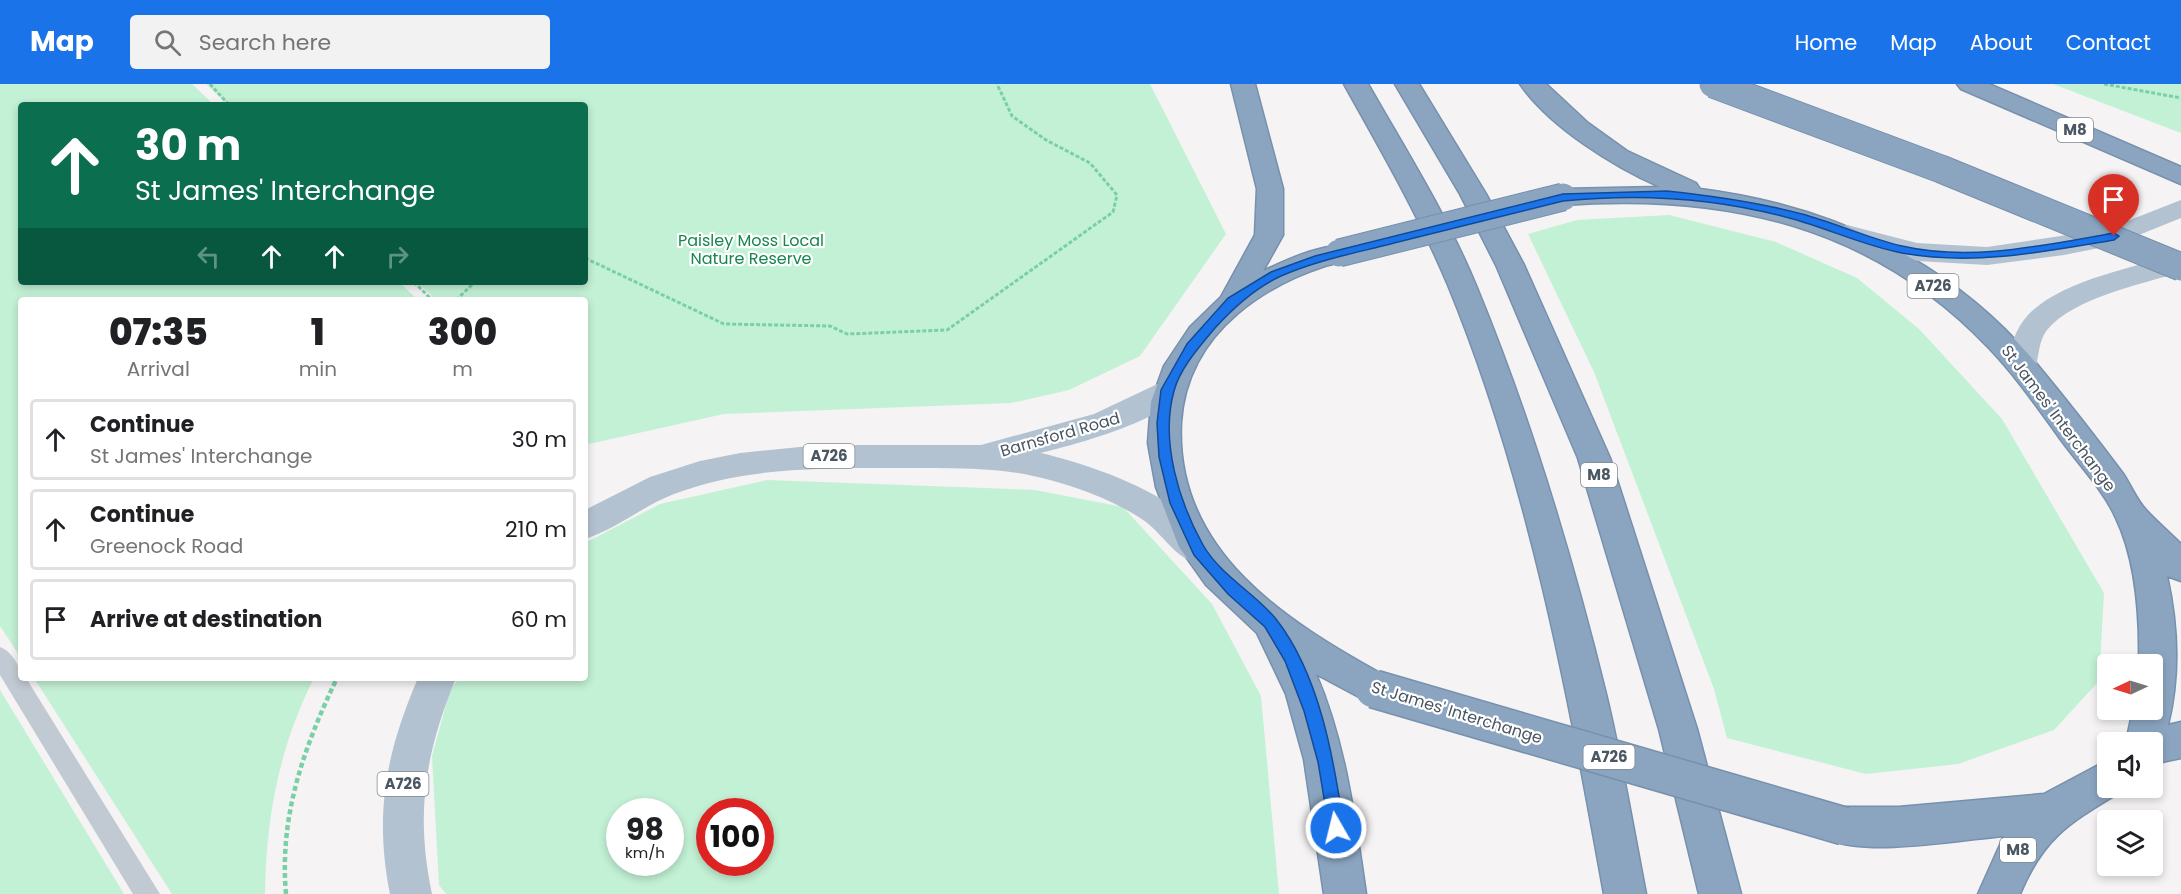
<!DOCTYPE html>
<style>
:root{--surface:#fff;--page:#f2f2f2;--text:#202124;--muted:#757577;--line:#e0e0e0;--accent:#1a73e8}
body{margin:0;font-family:Poppins,sans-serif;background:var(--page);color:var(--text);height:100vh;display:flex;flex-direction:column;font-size:22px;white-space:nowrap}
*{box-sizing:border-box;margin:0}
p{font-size:20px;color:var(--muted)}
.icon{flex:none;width:33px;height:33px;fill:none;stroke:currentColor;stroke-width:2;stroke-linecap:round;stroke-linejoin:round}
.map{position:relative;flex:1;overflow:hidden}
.sheet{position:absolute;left:18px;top:213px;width:570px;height:384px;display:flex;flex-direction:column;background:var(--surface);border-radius:6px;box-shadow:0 3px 9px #0003}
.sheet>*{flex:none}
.guide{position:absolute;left:18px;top:18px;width:570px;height:183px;border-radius:6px;box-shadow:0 3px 9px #0003;background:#0b6e4f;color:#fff;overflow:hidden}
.needle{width:39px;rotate:266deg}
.fabs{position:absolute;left:2097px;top:570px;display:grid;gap:12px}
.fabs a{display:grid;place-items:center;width:66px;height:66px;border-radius:6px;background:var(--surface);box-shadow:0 3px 9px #0003;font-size:30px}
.speed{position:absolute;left:606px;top:714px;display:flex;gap:12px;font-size:30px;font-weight:700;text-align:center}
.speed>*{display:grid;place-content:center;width:78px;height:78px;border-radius:50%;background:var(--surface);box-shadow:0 3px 9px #0003;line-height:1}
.speed small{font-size:15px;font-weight:400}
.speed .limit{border:9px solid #d22;background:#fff;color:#111}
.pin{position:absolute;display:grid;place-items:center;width:51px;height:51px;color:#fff;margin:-62px -26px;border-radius:50% 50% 50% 0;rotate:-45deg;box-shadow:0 0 6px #0007}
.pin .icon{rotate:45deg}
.me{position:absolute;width:66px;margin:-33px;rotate:352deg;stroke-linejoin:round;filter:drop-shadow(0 0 4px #0008)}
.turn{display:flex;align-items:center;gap:21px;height:126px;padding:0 18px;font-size:27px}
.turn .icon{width:78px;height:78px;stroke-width:2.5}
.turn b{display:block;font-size:42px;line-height:51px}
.lanes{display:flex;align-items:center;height:57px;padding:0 18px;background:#0003;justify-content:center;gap:30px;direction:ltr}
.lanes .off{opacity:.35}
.eta{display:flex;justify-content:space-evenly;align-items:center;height:102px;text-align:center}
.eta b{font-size:36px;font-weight:800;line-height:42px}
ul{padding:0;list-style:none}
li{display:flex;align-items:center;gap:18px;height:81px;margin:0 12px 9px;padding:0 6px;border:3px solid var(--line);border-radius:6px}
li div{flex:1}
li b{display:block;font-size:22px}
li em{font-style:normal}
header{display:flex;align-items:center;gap:36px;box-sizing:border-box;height:84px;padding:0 30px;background:var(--accent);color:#fff}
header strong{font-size:28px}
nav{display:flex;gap:33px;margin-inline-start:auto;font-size:21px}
.search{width:420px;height:54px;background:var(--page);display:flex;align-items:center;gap:15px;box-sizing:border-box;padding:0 21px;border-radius:6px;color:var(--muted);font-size:22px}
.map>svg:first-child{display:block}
</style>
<header>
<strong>Map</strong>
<div class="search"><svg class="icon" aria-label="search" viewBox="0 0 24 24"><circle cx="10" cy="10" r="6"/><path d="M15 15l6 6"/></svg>Search here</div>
<nav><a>Home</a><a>Map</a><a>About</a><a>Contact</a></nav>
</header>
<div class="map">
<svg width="2181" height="810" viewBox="0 0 2181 810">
<rect width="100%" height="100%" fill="#f5f3f3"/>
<!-- green -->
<path fill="#c3f1d5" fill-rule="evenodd" d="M0 0H192L214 21H21V198H399L418 216H21V574L0 542Z
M206 0H1150L1226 150 1140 272 1069 306 1011 319 724 330 589 360 585 356V216H436L417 198H585V21H228Z
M2053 0H2181V49Z
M1669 131 1776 158 1857 194 1919 245 2002 335 2104 509 2099 597 2054 646 1958 680 1866 690 1727 654 1714 605 1594 288 1528 150 1577 136Z
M767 396 1035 406 1123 423 1212 520 1261 612 1279 810H446L439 801 432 672 450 606 459 594H585V459L660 420ZM620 728H670V778H620ZM710 728H760V778H710Z
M34 594H314C279 663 266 734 265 810H172Z
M0 606 124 810H0Z"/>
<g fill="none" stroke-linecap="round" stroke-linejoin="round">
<defs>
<path id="highway" d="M1231 0H1255L1283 105V151L1263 187C1285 177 1326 157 1349 163L1353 169C1347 178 1336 179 1325 182 1294 192 1263 208 1238 229 1205 257 1184 294 1181 338 1174 468 1287 538 1387 593L1393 605 1387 617 1374 621 1316 590C1346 660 1355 735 1366 810H1324L1304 675 1286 610 1257 549 1206 501 1179 463 1156 403 1148 359 1151 318 1164 282 1190 243 1221 213 1255 151 1257 105Z
M1344 0H1368C1406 67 1448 133 1477 204 1531 335 1572 472 1606 610 1622 676 1633 743 1646 810H1604C1567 604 1528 395 1448 201 1419 132 1381 66 1344 0Z
M1395 0H1419L1486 110 1524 181 1610 374 1697 645 1741 810H1699L1659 645 1578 374 1496 181 1460 110Z
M1520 0H1546L1588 39 1627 67 1696 99 1700 105C1833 122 1954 178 2040 284 2069 319 2097 355 2124 391 2131 402 2137 417 2146 426 2156 437 2170 449 2181 460V497L2167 492C2178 541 2180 592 2168 641L2181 638V674L2152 680V658H2126L2133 626H2152V580H2139C2140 533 2137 478 2116 434 2102 403 2075 377 2056 349 2035 320 2014 290 1989 264 1872 141 1726 109 1563 121L1554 119 1550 113 1554 107 1563 105 1660 103C1613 82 1550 43 1520 0Z
M1957 0H1989L2181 83V100L1961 5Z
M2108 676V704H2124L2122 707C2071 738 2044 752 2020 810H1978L2004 752C1957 756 1871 772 1830 756L1824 742 1830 728 1844 723H1899L2044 710Z"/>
</defs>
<!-- highway casing -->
<use href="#highway" stroke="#7690ad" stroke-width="3"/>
<!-- path-far1 -->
<path stroke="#7ad0a6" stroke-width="3" stroke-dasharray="4 2" stroke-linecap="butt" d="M210 0 229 21
M2104 0 2181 14
M585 174 724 240 830 242 847 250 947 246 1113 128 1117 111 1090 79 1046 56 1012 32 997 0
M414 198 432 216
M456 216 475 198"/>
<!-- path -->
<path stroke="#7ad0a6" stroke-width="4.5" stroke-dasharray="5 3" stroke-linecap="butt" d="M286 810C279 732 304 663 337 594"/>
<!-- lane -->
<path fill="#c1cad2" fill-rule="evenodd" d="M0 563C11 567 21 582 21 594H26L160 810H133L0 591Z"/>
<!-- primary -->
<path fill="#b3c2d1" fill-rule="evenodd" d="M2181 116V134L2114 161 2064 171 1987 181 1917 177 1837 155 1834 149 1837 143 1847 141 1917 159 1987 163 2107 145Z
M2181 170V188C2142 200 2073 214 2047 246 2037 259 2040 276 2033 289L2022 293 2011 289 2007 282C2010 264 2015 245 2028 231 2060 197 2136 182 2181 170Z
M1168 295 1179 298 1183 306C1165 337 1076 360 1041 369 1096 382 1189 414 1216 467L1211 477C1182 486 1168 455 1146 438 1112 414 1065 398 1024 390 983 383 940 384 898 384 823 384 744 383 674 410 643 422 616 445 585 455V426L650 393 700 377 740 369 820 361H981L1094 330Z
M418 594H456C425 670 415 729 432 810H390C374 729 386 669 418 594Z"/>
<!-- highway -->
<use href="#highway" fill="#8ba5c1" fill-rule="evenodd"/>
<defs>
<path id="highway-bridge-far1" d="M1713 0 1941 85 2181 183
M1339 169 1563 113"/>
<path id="highway-bridge" d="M1374 605 1844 742"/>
</defs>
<!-- highway-bridge-far1 casing -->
<use href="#highway-bridge-far1" stroke="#7690ad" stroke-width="29" stroke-linecap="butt"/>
<!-- highway-bridge casing -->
<use href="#highway-bridge" stroke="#7690ad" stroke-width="40" stroke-linecap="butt"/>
<!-- highway-bridge-far1 -->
<use href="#highway-bridge-far1" stroke="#8ba5c1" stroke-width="27"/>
<!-- highway-bridge -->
<use href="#highway-bridge" stroke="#8ba5c1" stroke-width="37"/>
</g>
<!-- route -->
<path fill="#1a73e8" stroke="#114b97" stroke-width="1.5" d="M1667 107C1714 112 1757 118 1802 130 1835 139 1868 154 1902 162 1972 178 2044 161 2114 149L2119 152 2114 156C2043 168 1974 182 1902 169 1865 162 1829 145 1793 135 1718 114 1641 109 1563 117 1507 131 1450 145 1394 159 1356 169 1317 176 1281 192 1255 204 1234 223 1215 244 1200 262 1180 284 1174 307 1160 357 1179 418 1203 461 1221 492 1255 509 1276 535 1320 591 1334 676 1344 744L1342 750 1336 752 1330 750 1318 678 1304 627 1285 577 1265 543 1228 510 1194 471 1170 419 1159 373 1157 339 1161 306 1187 260 1228 214 1271 188 1315 172 1563 110Z"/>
<g text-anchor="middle" stroke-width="4.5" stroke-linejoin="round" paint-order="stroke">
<!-- shield labels -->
<g fill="#fff" stroke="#808990" stroke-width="1.5">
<rect x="2057" y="34" width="36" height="24" rx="4.5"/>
<rect x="1907.5" y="190" width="51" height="24" rx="4.5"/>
<rect x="803.5" y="360" width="51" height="24" rx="4.5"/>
<rect x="1581" y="379" width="36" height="24" rx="4.5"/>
<rect x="1583.5" y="661" width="51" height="24" rx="4.5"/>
<rect x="377.5" y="688" width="51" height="24" rx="4.5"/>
<rect x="2000" y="754" width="36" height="24" rx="4.5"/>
</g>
<g font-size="15" font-weight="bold" fill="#4a5661">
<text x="2075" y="51">M8</text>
<text x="1933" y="207">A726</text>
<text x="829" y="377">A726</text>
<text x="1599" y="396">M8</text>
<text x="1609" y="678">A726</text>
<text x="403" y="705">A726</text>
<text x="2018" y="771">M8</text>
</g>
<!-- park labels -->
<g font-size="16" fill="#17864f" stroke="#fff">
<text x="751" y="162">Paisley Moss Local<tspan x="751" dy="18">Nature Reserve</tspan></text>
</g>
<!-- street labels -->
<g font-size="16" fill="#4a5661" stroke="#fff">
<text transform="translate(2059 334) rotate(53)" y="6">St James' Interchange</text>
<text transform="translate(1060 350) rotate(-16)" y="6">Barnsford Road</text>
<text transform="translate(1457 628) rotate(17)" y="6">St James' Interchange</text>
</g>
</g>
</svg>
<div class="fabs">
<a><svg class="needle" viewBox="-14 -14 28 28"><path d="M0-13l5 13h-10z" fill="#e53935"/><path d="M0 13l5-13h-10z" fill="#757577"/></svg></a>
<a><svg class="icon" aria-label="sound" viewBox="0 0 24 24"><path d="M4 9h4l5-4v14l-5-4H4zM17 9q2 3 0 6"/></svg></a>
<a><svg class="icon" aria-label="layers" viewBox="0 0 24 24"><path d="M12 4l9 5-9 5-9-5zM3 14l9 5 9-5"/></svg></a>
</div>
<div class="speed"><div>98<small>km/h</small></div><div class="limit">100</div></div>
<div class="pin" style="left:2114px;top:152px;background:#d93025"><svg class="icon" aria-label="arrive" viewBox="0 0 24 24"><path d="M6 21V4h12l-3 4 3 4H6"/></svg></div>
<svg class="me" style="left:1336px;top:744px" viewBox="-20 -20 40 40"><circle r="17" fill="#1a73e8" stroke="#fff" stroke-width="3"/><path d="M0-11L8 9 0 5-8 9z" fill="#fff"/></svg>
<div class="guide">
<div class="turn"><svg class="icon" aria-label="ahead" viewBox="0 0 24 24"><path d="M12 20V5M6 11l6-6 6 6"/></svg><div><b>30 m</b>St James' Interchange</div></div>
<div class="lanes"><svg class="icon off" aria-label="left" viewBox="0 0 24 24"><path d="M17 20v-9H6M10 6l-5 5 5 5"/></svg><svg class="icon" aria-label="ahead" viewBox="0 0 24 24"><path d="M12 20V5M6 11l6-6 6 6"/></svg><svg class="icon" aria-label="ahead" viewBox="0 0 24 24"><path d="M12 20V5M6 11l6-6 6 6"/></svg><svg class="icon off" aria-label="right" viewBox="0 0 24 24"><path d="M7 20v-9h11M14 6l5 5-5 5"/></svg></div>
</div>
<section class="sheet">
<div class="eta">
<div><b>07:35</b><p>Arrival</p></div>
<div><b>1</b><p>min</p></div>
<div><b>300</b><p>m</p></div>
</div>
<ul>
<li><svg class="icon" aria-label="ahead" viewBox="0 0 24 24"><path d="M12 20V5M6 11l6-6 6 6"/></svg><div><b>Continue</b><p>St James' Interchange</p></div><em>30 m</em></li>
<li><svg class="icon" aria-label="ahead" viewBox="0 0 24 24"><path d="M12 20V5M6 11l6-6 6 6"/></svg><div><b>Continue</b><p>Greenock Road</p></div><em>210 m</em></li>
<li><svg class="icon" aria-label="arrive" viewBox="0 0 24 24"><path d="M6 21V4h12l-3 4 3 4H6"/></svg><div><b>Arrive at destination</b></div><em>60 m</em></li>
</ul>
</section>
</div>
